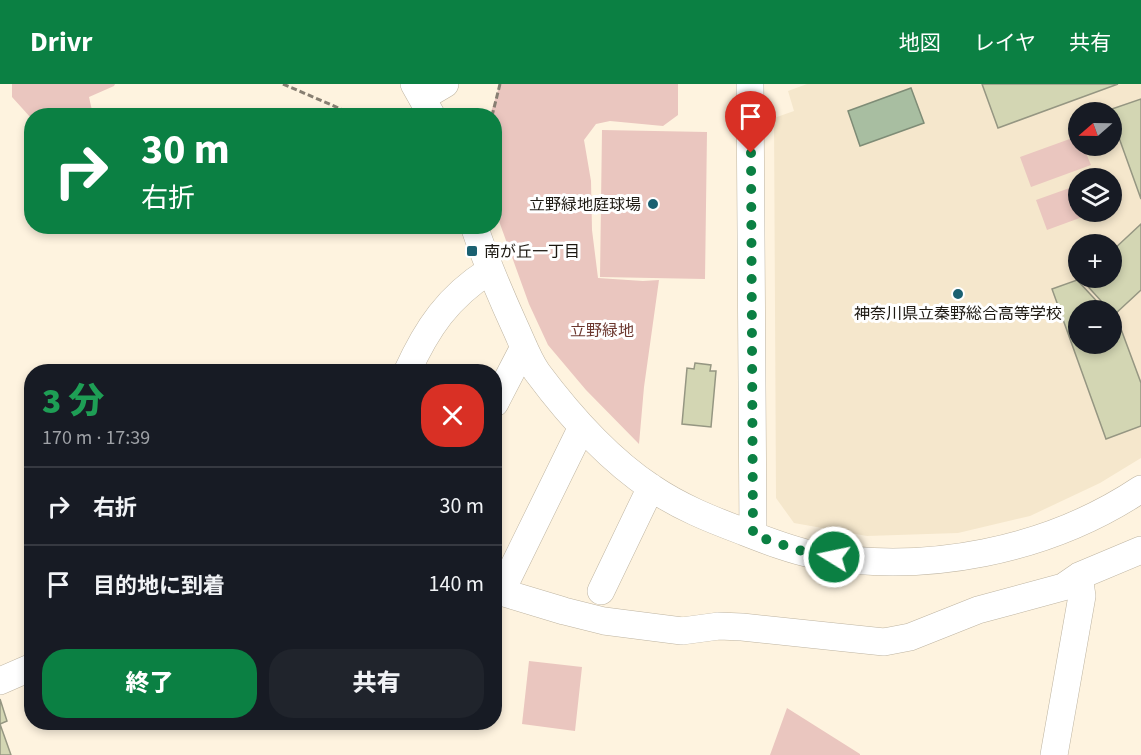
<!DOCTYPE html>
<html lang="ja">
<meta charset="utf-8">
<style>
:root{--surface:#171b24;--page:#20242c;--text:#f1f3f6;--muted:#9ea1a6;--line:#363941;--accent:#0b8043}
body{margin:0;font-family:"Source Sans 3","Noto Sans JP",sans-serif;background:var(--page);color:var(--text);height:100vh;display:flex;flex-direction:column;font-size:22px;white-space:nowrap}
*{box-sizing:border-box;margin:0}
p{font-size:20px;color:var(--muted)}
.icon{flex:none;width:33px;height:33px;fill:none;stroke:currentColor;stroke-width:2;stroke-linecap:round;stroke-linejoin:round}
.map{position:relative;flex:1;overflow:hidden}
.side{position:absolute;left:24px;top:280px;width:478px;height:366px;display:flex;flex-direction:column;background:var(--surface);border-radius:24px;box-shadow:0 3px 9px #0003}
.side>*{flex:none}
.hud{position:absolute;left:24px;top:24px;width:478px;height:126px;border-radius:24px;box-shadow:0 3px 9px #0003;background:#0b8043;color:#fff;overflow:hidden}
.needle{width:39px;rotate:250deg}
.controls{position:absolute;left:1068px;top:18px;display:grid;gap:12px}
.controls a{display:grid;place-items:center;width:54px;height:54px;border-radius:50%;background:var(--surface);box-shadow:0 3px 9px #0003;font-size:30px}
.pin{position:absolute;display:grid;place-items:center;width:51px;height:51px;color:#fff;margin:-62px -26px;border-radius:50% 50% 50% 0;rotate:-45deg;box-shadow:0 0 6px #0007}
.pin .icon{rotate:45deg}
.me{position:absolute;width:66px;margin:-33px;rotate:280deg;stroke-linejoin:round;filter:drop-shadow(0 0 4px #0008)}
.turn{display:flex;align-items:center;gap:21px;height:126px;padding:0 18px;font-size:27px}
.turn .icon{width:78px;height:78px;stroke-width:2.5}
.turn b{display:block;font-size:42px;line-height:51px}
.round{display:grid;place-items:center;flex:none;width:63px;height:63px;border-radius:24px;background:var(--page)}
.summary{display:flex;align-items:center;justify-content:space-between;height:102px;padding:0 18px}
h1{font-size:36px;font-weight:800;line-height:45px;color:#1e9e55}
.button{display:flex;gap:12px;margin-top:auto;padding:12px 18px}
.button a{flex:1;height:69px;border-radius:24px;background:var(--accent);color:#fff;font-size:24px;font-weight:800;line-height:69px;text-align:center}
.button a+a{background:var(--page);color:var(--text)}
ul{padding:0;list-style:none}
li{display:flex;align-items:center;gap:18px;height:78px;padding:0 18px;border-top:2px solid var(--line)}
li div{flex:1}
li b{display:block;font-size:22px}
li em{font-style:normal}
header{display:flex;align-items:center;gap:36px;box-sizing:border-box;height:84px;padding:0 30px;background:var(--accent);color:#fff}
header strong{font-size:28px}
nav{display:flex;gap:33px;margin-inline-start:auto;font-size:21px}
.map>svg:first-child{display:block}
</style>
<header>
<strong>Drivr</strong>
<nav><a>地図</a><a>レイヤ</a><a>共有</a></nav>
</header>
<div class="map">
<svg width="1141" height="671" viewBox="0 0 1141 671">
<rect width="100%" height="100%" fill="#fef3df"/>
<!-- built -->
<path fill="#f5e7cc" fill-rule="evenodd" d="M807 0H1141V374L1100 399 1030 432 958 449 867 452 794 439 776 414 774 34 794 27 788 7ZM1078 28H1112V62H1078ZM1078 94H1112V128H1078ZM1078 160H1112V194H1078ZM1078 226H1112V260H1078Z"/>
<!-- green -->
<path fill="#eac6bf" d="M12 0H115L114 2 89 13 93 31 32 32 31 34 12 13Z
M500 0H678V31L663 42 610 37 596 40 584 56 591 97 592 146 598 194 643 197 659 196 644 303 639 360 586 306 548 261 529 220 495 126V32L490 31Z
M602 46 707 48 705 195 600 193Z
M1078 52V62H1083L1091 81 1031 103 1020 73Z
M1078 101V128H1096L1047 146 1036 116Z
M529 577 582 583 575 647 522 640Z
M787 624 860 670V671H770Z"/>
<!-- water -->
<path fill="#a8bea1" stroke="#7e8c76" stroke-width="1.5" d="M911 4 924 39 860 62 848 27Z"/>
<!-- building -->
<path fill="#d3d6b3" stroke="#959682" stroke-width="1.5" d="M982 0H1118L998 44Z
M1141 15V115L1109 26Z
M1141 140V206L1114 231 1081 195 1112 194V167Z
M1077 196 1105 226H1078V260H1112V233L1116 238 1118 237 1141 299V342L1106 355 1052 205Z
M695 279 711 281 710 287H716L711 343 682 340 687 284 694 285Z
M0 615 7 637 0 640 11 671H0Z"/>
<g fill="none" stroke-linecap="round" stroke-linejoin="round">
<defs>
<path id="minor" d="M414 0 432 32
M750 0 753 451
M423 13 445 0
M474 142C486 177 500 210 515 243 522 258 528 275 537 288 569 331 607 374 652 404 680 423 710 435 742 447 765 456 790 466 815 471 925 491 1048 467 1141 405
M407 288C427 244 448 213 489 187
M495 319 524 263
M601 507 651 403
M501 508 582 343
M495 509 501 508 564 527 604 537 682 547 719 542 742 543 884 558 910 553 978 526 1063 503 1079 492 1141 466
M0 597 32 583
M1054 671 1082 512 1079 492"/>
</defs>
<!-- minor casing -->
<use href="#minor" stroke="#beb4a1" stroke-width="28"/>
<!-- path -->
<path stroke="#877f72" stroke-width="3" stroke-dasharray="6 3" stroke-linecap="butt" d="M283 0 357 32
M492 32 500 0"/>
<!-- minor -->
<use href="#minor" stroke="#fff" stroke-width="27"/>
</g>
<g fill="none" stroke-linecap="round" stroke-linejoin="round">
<!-- route -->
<path stroke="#0b8043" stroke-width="10" stroke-dasharray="0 18" d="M751 69 753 451 814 471 834 473"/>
</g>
<!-- markers -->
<g fill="#1a6071" stroke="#fff" stroke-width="2">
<circle cx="653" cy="120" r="6"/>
<rect x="466" y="161" width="12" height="12" rx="3"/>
<circle cx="958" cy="210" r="6"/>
</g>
<g text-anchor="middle" stroke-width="6" stroke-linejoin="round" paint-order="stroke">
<!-- poi labels -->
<g font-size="16" fill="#1d1912" stroke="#fff" text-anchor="end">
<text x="641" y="126">立野緑地庭球場</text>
<text x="484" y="173" text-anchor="start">南が丘一丁目</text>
<text x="958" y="235" text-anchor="middle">神奈川県立秦野総合高等学校</text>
</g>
<!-- park labels -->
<g font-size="16" fill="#6c382f" stroke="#fff">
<text x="602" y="252">立野緑地</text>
</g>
</g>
</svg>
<div class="controls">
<a><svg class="needle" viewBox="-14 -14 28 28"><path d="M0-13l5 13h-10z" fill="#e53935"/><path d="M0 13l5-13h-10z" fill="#9ea1a6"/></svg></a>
<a><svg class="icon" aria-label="layers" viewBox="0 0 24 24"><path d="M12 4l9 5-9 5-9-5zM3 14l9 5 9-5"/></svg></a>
<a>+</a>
<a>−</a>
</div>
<div class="pin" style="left:751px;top:69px;background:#d93025"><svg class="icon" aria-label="arrive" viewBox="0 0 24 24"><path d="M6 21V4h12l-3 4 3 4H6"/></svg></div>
<svg class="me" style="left:834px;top:473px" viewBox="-20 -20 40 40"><circle r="17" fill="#0b8043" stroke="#fff" stroke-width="3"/><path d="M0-11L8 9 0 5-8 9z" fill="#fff"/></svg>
<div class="hud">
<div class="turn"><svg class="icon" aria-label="right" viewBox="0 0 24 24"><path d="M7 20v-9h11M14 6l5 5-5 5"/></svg><div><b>30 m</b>右折</div></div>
</div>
<section class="side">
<div class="summary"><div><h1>3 分</h1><p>170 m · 17:39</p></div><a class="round" style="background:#d93025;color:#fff"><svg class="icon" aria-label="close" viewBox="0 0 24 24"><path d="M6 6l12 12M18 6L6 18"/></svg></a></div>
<ul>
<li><svg class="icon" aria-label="right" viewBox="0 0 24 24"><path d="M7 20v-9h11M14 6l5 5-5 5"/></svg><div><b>右折</b></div><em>30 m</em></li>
<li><svg class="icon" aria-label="arrive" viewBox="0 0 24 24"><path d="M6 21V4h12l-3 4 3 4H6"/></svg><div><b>目的地に到着</b></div><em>140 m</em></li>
</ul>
<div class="button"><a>終了</a><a>共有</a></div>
</section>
</div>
